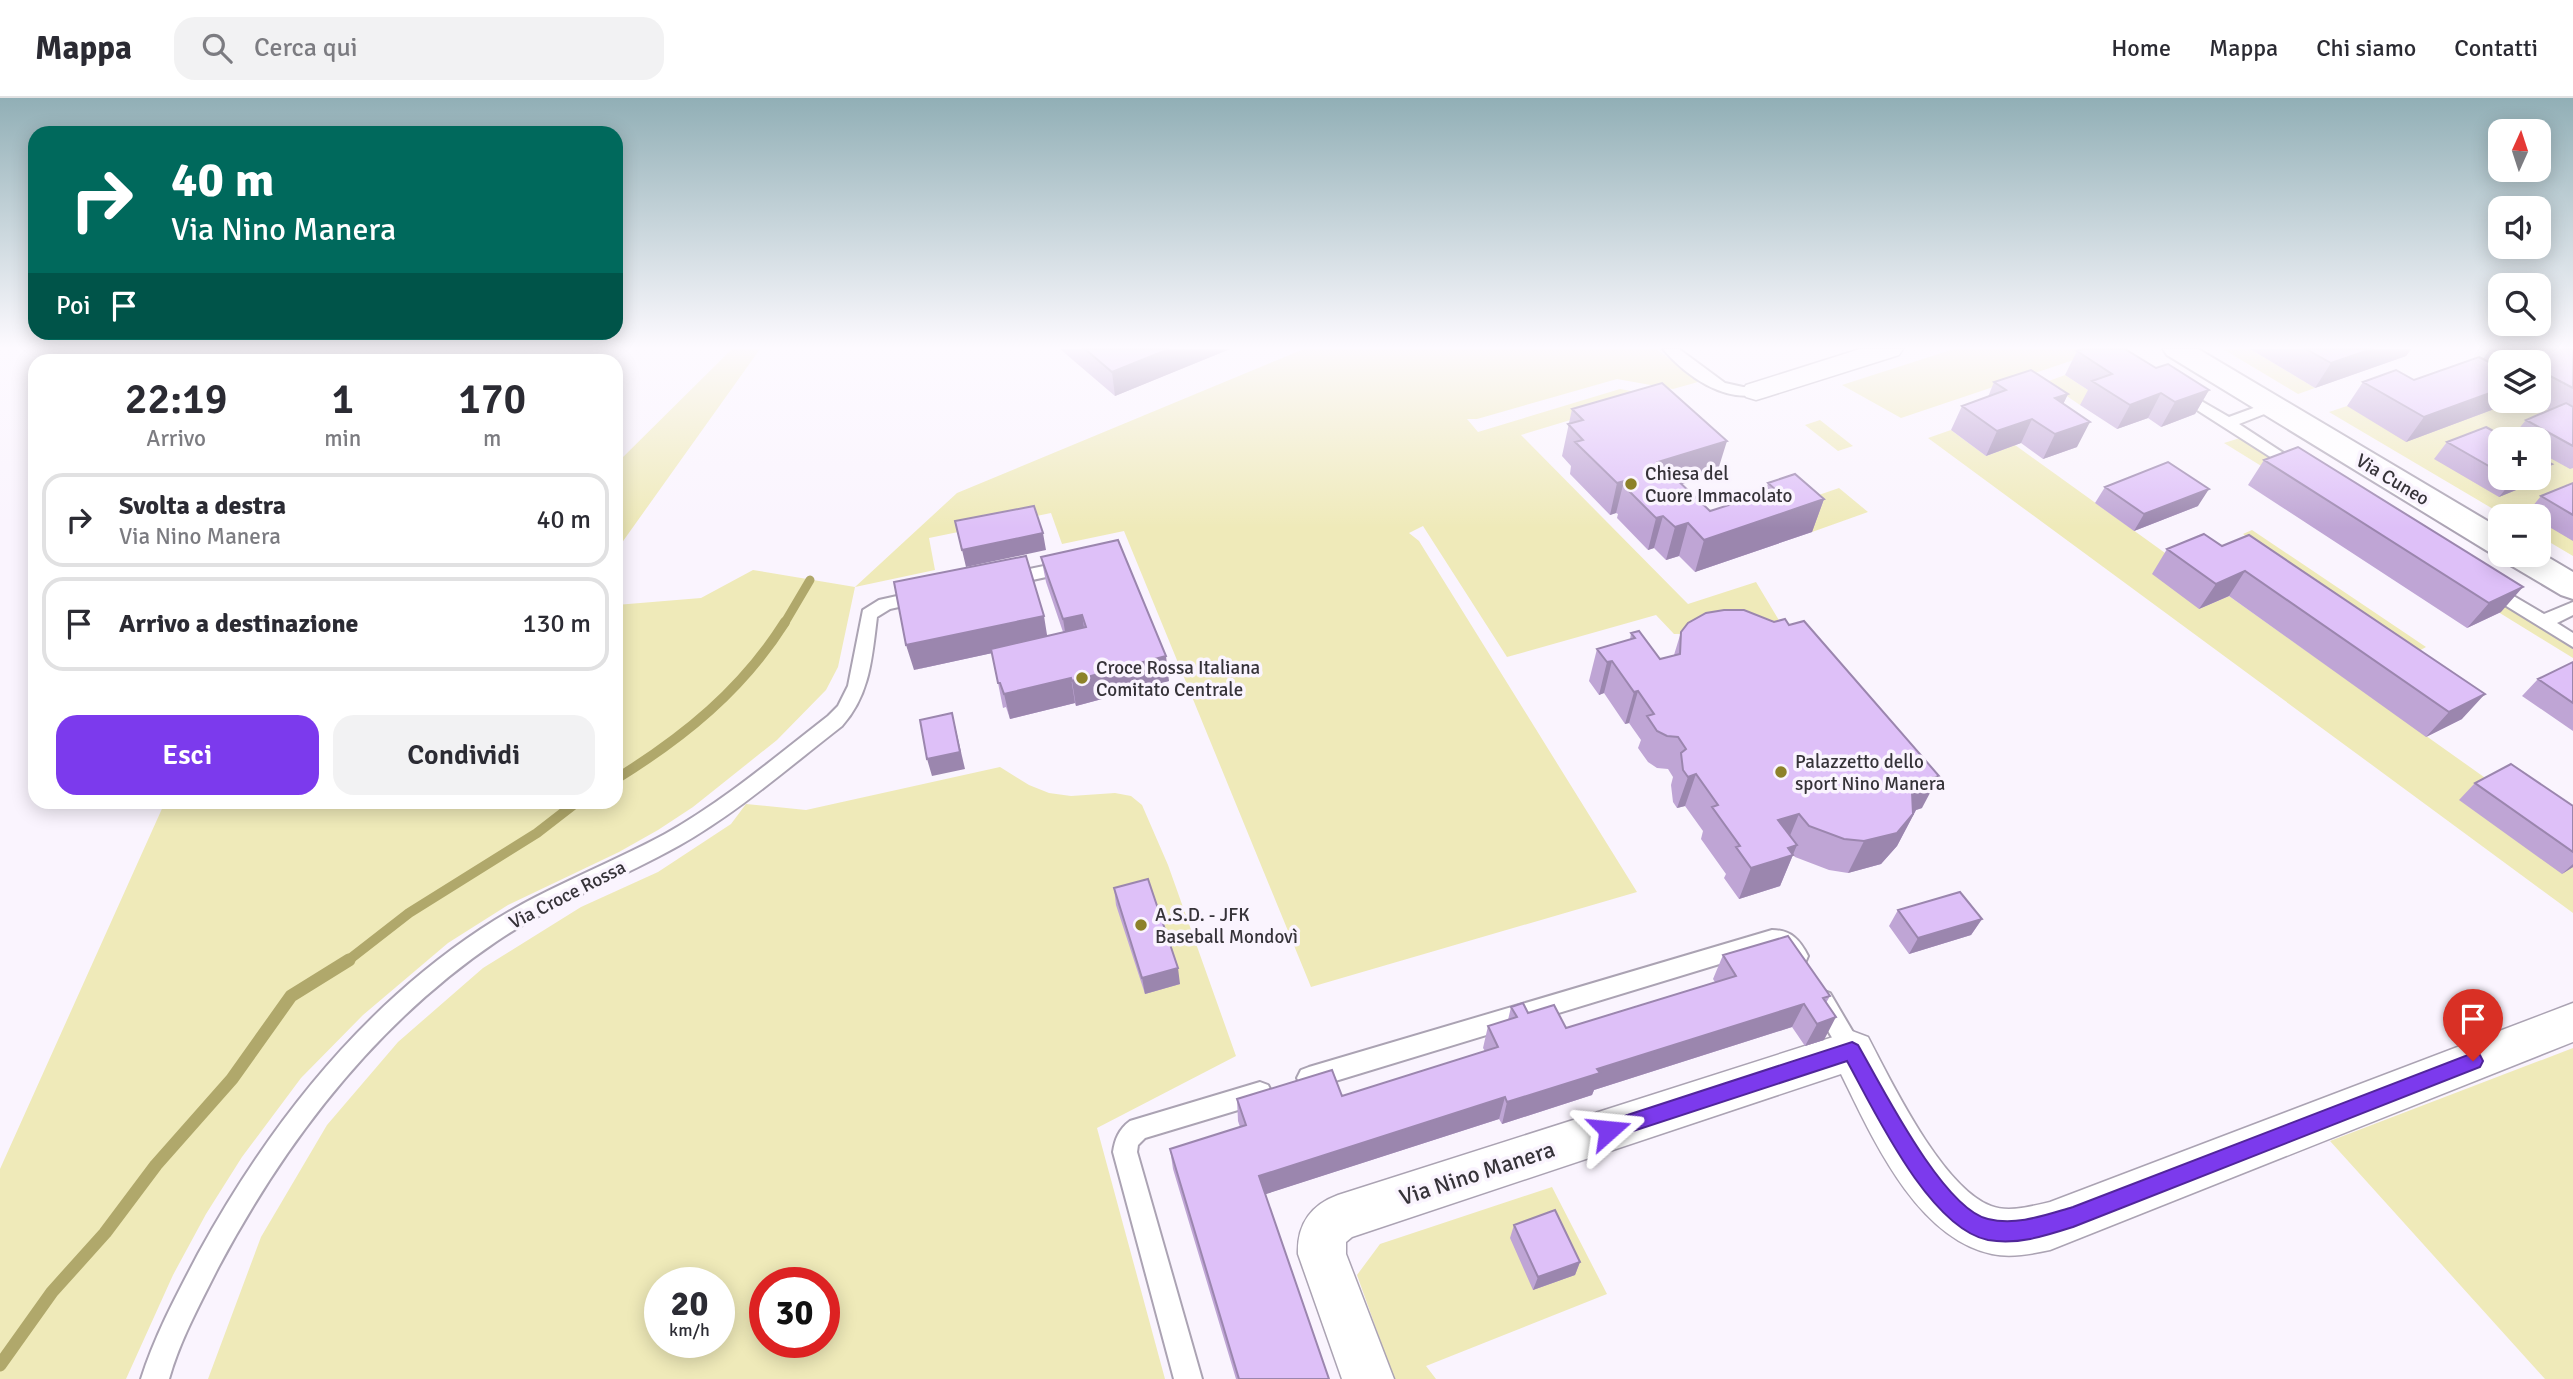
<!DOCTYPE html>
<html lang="it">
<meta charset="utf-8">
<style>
:root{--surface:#fff;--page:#f2f2f3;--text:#2b2b33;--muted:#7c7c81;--line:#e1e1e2;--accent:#7c3aed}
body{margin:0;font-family:Signika,sans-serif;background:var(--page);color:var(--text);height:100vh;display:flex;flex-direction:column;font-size:26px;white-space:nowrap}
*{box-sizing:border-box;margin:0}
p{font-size:23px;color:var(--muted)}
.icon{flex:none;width:38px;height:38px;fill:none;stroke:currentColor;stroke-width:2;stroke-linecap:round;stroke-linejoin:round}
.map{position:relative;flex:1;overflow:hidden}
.drawer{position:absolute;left:28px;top:256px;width:595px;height:455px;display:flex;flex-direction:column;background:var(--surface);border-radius:21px;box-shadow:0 4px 18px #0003}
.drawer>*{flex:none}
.hud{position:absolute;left:28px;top:28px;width:595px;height:214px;border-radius:21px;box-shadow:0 4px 18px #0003;background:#00695c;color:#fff;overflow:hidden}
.needle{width:46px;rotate:3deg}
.fabs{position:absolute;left:2488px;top:21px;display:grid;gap:14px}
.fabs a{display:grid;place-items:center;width:63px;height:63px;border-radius:14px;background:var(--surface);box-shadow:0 4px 18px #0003;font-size:35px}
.speed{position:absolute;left:644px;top:1169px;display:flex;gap:14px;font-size:35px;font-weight:700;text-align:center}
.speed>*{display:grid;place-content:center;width:91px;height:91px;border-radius:50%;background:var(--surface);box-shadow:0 4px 18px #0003;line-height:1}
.speed small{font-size:18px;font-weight:400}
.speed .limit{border:10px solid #d22;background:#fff;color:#111}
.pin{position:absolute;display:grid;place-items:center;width:60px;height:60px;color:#fff;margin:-72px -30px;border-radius:50% 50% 50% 0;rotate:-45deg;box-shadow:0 0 7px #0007}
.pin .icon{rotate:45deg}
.me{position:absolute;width:77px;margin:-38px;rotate:72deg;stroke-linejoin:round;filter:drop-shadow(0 0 5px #0008)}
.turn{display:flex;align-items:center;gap:24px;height:147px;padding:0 28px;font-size:32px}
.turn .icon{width:91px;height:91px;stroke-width:2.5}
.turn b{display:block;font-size:49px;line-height:60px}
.then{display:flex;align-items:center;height:66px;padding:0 28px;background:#0003;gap:14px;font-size:26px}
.eta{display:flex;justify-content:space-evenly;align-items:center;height:119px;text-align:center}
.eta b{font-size:42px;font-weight:600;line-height:49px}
.action{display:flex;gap:14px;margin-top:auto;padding:14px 28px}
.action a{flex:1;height:80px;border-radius:21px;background:var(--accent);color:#fff;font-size:28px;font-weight:600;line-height:80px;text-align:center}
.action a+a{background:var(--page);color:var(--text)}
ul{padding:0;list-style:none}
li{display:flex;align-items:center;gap:21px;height:94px;margin:0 14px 10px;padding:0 14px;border:4px solid var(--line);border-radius:21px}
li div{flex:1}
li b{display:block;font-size:26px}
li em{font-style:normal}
header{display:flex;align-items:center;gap:42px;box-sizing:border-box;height:98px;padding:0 35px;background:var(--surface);border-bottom:2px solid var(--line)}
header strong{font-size:33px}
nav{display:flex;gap:38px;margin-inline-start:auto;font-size:24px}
.search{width:490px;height:63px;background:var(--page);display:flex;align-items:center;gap:18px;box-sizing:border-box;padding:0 24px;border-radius:21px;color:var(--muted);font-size:26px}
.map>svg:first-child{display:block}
</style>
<header>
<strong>Mappa</strong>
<div class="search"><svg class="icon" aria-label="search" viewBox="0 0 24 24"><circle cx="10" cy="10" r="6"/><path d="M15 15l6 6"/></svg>Cerca qui</div>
<nav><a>Home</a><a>Mappa</a><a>Chi siamo</a><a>Contatti</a></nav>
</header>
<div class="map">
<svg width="2573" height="1281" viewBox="0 0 2573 1281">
<rect width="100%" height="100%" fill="#faf4fe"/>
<!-- green -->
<path fill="#efeab9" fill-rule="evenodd" d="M732 251H760L616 453V366Z
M1304 251H1657L1698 284 1673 291 1617 281 1477 321H1467L1478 334 1620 291 1653 297 1521 337 1688 506 1756 484 1786 534 1674 536 1656 517 1507 559 1423 428 1409 435 1419 443 1637 794 1311 889 1124 433 1062 446 1051 415 929 440 935 472 855 489 838 569 826 592 777 642 693 709 658 732 619 754 508 807 448 845 363 917 301 980 242 1059 206 1116 173 1177 126 1281H0V1071L165 704H616V507L701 500 753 472 855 489 957 395Z
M1954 251H2100L2103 252 1901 320 1842 287Z
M2223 251H2250L2315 290 2298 296Z
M2065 277 2100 300 2080 307 2046 284Z
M2380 297 2531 303 2573 325V458L2539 438V418H2505L2329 314ZM2501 341H2539V380H2501Z
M1820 322 1853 348 1838 353 1805 327Z
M1951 332 1986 358 2015 347 2179 465 2199 511 2229 498 2491 684 2573 769V815L1928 340Z
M2240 340 2573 551V560L2224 345Z
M1839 390 1868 414 1812 434 1784 409Z
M2252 432 2426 549 2417 554 2243 436Z
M1000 669 1029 687 1049 695 1071 698 1115 695 1131 698 1142 707 1168 767 1236 958 1097 1030 1165 1281H208L261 1139 327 1027 398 944 483 870 581 809 658 774 731 726 746 706 806 712ZM660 1185H719V1244H660ZM765 1185H824V1244H765Z
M2573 950V1281H2545L2330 1043Z
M1552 1089 1607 1196 1426 1268 1436 1281H1394L1357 1177 1380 1146Z"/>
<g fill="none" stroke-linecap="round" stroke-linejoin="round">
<!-- stream-far2 -->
<path stroke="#b0a86b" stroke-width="9" d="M784 526 810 482"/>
<!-- stream-far1 -->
<path stroke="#b0a86b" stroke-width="10" d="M616 681C684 639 742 592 785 524
M346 864 409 815 537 735 577 704"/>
<!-- stream -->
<path stroke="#b0a86b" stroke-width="13" d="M0 1267 52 1194 105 1135 156 1067 232 981 291 898 349 862"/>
<defs>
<path id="lane" d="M1663 251H1679L1725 285 1743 289H1756L1763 293 1761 296C1724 305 1686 278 1663 251Z
M2177 289 2229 319 2267 305H2277L2280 308 2277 311 2239 326 2308 371 2306 374H2294L2172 296 2170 293Z
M1068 463 1074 465 1077 469 1074 473 1005 488 996 482 1005 476Z
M2488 483 2544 516 2573 504V517L2557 525 2573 535V549L2482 493 2479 489Z
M924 492 930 494 933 498 930 502 890 511 877 519C872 559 870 597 842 628 789 669 738 714 680 747 620 781 555 804 497 843 376 925 286 1042 218 1170 200 1206 180 1242 169 1281H141C155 1237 177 1196 198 1156 268 1028 359 912 481 831 539 792 604 769 665 736 724 703 775 659 828 618L838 608 848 588 863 512 879 502Z
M1772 832C1791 832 1800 842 1808 858L1805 865C1790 870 1788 861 1779 851L1772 850 1309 991 1301 988 1297 980 1301 972 1309 969Z
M1822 892 1830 895 1860 946 1864 953 1860 960 1852 963 1844 960 1814 909 1811 902 1814 895Z
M1260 984 1268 987 1272 995 1268 1003 1145 1040 1138 1047 1137 1054 1202 1281H1174L1113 1054C1115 1041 1119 1031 1130 1023Z"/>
<path id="street" d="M1860 251H1903L1899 257 1766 299 1756 302 1746 299 1742 293 1746 287Z
M2573 905V944L2050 1152C2031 1156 2011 1160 1992 1156 1916 1140 1872 1039 1841 976L1352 1139 1346 1144V1156L1394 1281H1342L1298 1156C1297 1126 1311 1107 1338 1097L1852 933 1868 939C1892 985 1942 1089 1991 1108 2009 1115 2032 1108 2050 1104Z"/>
<path id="secondary" d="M2163 251H2198L2501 431 2502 457 2489 454 2167 257Z
M2539 454 2573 474V501L2561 497 2507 465 2502 457H2539Z"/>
</defs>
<!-- lane casing -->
<use href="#lane" stroke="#aba3b3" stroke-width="4"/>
<!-- street casing -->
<use href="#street" stroke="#aba3b3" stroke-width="3"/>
<!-- secondary casing -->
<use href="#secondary" stroke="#aba3b3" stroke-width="4"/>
<!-- lane -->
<use href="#lane" fill="#fff" fill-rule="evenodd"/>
<!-- street -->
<use href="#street" fill="#fff" fill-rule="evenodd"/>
<!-- secondary -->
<use href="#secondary" fill="#fff" fill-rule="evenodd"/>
</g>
<!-- wall -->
<path fill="#bfa5d5" d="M1060 251H1230L1115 298Z
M2250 251H2411L2406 258 2315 290Z
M2490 251H2573V370L2570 371 2539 354V341H2516L2512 339 2526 322 2549 312 2531 303H2539V264H2501V303H2508L2505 307 2406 344 2347 308 2363 284 2414 282 2483 261Z
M2077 253 2156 270 2209 292 2195 316 2161 329 2148 320 2117 331 2080 307 2088 292 2065 277Z
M1994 284 2068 296 2063 306 2077 349 2043 361 2021 345 1986 358 1951 332 1962 308 1988 299Z
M1572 311 1717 375 1682 386 1710 413 1765 395 1768 385 1824 401 1812 434 1695 474 1679 458 1666 462 1654 450 1648 452 1617 420 1618 416 1616 415 1610 417 1570 376 1571 368 1562 358Z
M2501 341V380H2539L2552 366 2538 383 2499 399 2434 361 2447 344Z
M2298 349 2501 514 2467 530 2248 387 2264 362Z
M2573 385V443L2539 423V418H2532L2527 415 2541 398Z
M2105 389 2198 408 2134 433 2095 405Z
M2222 448 2462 621 2426 639 2229 498 2199 511 2152 476 2167 451Z
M1041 459 1169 583 1076 608 1075 605 1010 621 1006 609 1003 610 992 555 914 572 1063 534 1046 484Z
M1681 534 1922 710 1916 712 1897 748 1881 766 1848 775 1829 772 1795 759 1793 757 1780 788 1739 801 1724 780 1726 776 1701 741 1703 733 1685 708 1677 710 1673 704 1671 687 1673 679 1668 671 1657 670 1648 664 1638 650 1641 642 1629 625 1625 626 1604 595 1599 597 1589 583 1597 551 1630 542 1631 535 1660 561 1674 557Z
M2573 564V633L2522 598 2538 581Z
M2475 685 2573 708V769L2562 776 2459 702Z
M1114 790 1180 886 1145 896 1116 807Z
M1898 812 1982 821 1971 837 1909 856 1889 828Z
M1723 857 1830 898 1826 905 1824 942 1805 948 1792 929 1594 992 1592 997 1502 1026 1499 1021 1265 1096 1329 1281H1236L1173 1071 1170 1051 1240 1029 1238 1023 1237 1001 1342 998 1485 953 1483 950 1488 928 1508 922 1511 909 1566 930 1715 884 1713 881Z
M1514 1127 1580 1164 1575 1177 1533 1192 1510 1140Z"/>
<!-- shaded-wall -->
<path fill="#9b86ae" d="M1169 251H1230L1115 298 1112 274Z
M2372 251H2411L2406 258 2315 290 2331 265Z
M2501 291V303H2508L2505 307 2406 344 2424 319Z
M2209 292 2195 316 2161 329 2175 304Z
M2161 295 2148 320 2117 331 2130 307Z
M2068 296 2056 321 2055 300Z
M2032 321 2021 345 1986 358 1997 333Z
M2090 324 2077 349 2043 361 2055 336Z
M1727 343 1717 375 1650 396 1658 364Z
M2552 366 2538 383 2499 399 2513 382 2519 380H2539V371Z
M1624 383 1616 415 1610 417 1617 385Z
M2209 391 2198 408 2134 433 2144 416Z
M1824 401 1812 434 1695 474 1704 442Z
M1663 418 1654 450 1648 452 1656 420Z
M1688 425 1679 458 1666 462 1675 429Z
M1043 435 1046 452 966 469 962 452Z
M2245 473 2229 498 2199 511 2216 486Z
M2523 489 2501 514 2467 530 2489 505Z
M1082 517 1086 542 1067 546 1063 521Z
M1044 518 1048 543 914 572 906 547Z
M1166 558 1169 583 1076 608 1072 583Z
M1612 563 1604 595 1599 597 1607 564Z
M1071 580 1075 605 1010 621 1004 596Z
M1638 593 1629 625 1625 626 1634 594Z
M2485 596 2462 621 2426 639 2449 614Z
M952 615 965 671 932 678 927 661Z
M1696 676 1685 708 1677 710 1688 679Z
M1939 678 1922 710 1916 712 1897 748 1881 766 1848 775 1864 743 1923 683Z
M1799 716 1786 747 1778 722Z
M1797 747 1780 788 1739 801 1751 770 1788 750Z
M2573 766V769L2562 776Z
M1982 821 1971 837 1909 856 1918 840Z
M1178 870 1180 886 1145 896 1142 880Z
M1804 906 1792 929 1594 992 1592 997 1502 1026 1507 1004 1597 971Z
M1836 919 1824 942 1805 948 1817 926Z
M1505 999 1499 1021 1260 1098 1259 1078Z
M1580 1164 1575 1177 1533 1192 1538 1179Z"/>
<!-- building -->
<path fill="#dec0f8" stroke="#9b86ae" stroke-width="2" d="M1085 251H1169L1112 274Z
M2083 251H2125L2156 270 2168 266 2209 292 2175 304 2161 295 2130 307 2092 283 2112 276 2077 253Z
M2306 251H2372L2331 265Z
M2498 251H2573V290L2539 272V264H2523Z
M2479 259 2501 270V291L2424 319 2363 284 2396 272 2414 282Z
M2031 272 2068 296 2055 300 2090 324 2055 336 2032 321 1997 333 1962 308 2006 292 1994 284Z
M1662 285 1727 343 1658 364 1710 413 1776 392 1768 385 1795 376 1824 401 1704 442 1688 425 1675 429 1663 418 1656 420 1624 388 1628 387 1624 383 1617 385 1575 344 1583 342 1568 326 1583 322 1572 311Z
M2566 305 2573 309V348L2526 322Z
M2486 329 2508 341H2501V375L2447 344Z
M2298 349 2523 489 2489 505 2264 362Z
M2539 359 2552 366 2539 371Z
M2168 364 2209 391 2144 416 2105 389Z
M2573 385V417L2541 398Z
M1034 408 1043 435 962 452 955 423Z
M2204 436 2222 448 2249 437 2485 596 2449 614 2245 473 2216 486 2167 451Z
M1118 442 1166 558 1072 583 1071 580 1004 596 1000 585H998L991 551 1086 529 1082 517 1063 521 1041 459Z
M1026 458 1044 518 906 547 894 484Z
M1724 512H1744L1774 524 1785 521 1789 527 1804 523 1939 678 1923 683 1928 689 1912 694 1913 716 1897 735 1864 743 1844 741 1809 728 1799 716 1778 722 1797 747 1788 750 1793 757 1751 770 1736 749 1740 748 1712 709 1718 707 1696 676 1688 679 1683 672 1681 655 1686 651 1678 639 1667 638 1657 633 1647 618 1654 616 1638 593 1634 594 1612 563 1607 564 1597 551 1635 540 1631 535 1639 533 1660 561 1680 556 1681 534 1688 525 1706 515Z
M2573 564V605L2538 581Z
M952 615 960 654 927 661 920 622Z
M2511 666 2573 708V754L2475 685Z
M1148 781 1178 870 1142 880 1114 790Z
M1960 794 1982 821 1918 840 1898 812Z
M1788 838 1830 898 1823 900 1836 919 1817 926 1804 906 1597 971 1600 975 1507 1004 1505 999 1259 1078 1329 1281H1239L1170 1051 1246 1027 1237 1001 1332 972 1342 998 1498 949 1488 928 1517 919 1511 909 1523 905 1528 915 1554 907 1566 930 1736 878 1723 857Z
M1555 1112 1580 1164 1538 1179 1514 1127Z"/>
<!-- sky -->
<linearGradient id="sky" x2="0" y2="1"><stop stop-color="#91afb6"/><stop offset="0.58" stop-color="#fdfaff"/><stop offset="1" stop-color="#fdfaff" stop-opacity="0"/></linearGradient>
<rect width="2573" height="430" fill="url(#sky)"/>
<!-- route -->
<path fill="#7c3aed" stroke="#51269a" stroke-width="2" d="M1852 944 1858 947C1881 987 1943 1111 1988 1121 2017 1128 2045 1117 2073 1109L2473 955 2480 957 2483 963 2480 969 2073 1129C2045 1138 2018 1147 1988 1142 1929 1130 1874 1012 1847 963L1609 1041 1602 1038 1599 1032 1602 1025 1609 1023Z"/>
<!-- markers -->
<g fill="#8d8229" stroke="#faf4fe" stroke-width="2.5">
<circle cx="1631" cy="386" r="7"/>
<circle cx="1082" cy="580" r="7"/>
<circle cx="1781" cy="674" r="7"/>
<circle cx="1141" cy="827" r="7"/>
</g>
<g text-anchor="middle" stroke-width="7" stroke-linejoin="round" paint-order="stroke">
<!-- poi labels -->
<g font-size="19" fill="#363339" stroke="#faf4fe" text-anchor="start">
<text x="1645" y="382">Chiesa del<tspan x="1645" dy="22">Cuore Immacolato</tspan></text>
<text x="1096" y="576">Croce Rossa Italiana<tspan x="1096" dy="22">Comitato Centrale</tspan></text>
<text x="1795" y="670">Palazzetto dello<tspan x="1795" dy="22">sport Nino Manera</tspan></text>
<text x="1155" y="823">A.S.D. - JFK<tspan x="1155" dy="22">Baseball Mondovì</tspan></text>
</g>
<!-- street labels -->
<g font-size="19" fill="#363339" stroke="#faf4fe">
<text transform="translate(2393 381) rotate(31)" y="7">Via Cuneo</text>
<text transform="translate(567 796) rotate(-27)" y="7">Via Croce Rossa</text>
</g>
<!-- near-street labels -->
<g font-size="23" fill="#363339" stroke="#faf4fe">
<text transform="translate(1477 1075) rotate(-18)" y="8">Via Nino Manera</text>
</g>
</g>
</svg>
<div class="fabs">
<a><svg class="needle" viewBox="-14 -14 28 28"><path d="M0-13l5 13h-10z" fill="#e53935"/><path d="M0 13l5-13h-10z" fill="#7c7c81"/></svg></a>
<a><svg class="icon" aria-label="sound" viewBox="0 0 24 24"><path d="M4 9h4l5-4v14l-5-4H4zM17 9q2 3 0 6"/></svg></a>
<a><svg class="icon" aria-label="search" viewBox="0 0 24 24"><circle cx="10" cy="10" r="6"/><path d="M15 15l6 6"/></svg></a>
<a><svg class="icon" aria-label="layers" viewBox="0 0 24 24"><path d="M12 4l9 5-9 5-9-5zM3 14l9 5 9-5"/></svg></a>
<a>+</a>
<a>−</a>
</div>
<div class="speed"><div>20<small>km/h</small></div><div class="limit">30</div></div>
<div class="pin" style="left:2473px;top:963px;background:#d93025"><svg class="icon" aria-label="arrive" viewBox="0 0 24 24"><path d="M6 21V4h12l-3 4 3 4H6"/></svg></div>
<svg class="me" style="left:1609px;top:1032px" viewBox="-20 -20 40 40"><path d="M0-17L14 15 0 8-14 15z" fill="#7c3aed" stroke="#fff" stroke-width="4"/></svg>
<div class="hud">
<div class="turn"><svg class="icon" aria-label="right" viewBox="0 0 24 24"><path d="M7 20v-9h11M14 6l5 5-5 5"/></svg><div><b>40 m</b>Via Nino Manera</div></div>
<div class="then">Poi<svg class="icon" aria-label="arrive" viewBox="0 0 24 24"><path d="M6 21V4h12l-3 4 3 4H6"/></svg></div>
</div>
<section class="drawer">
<div class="eta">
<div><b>22:19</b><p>Arrivo</p></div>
<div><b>1</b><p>min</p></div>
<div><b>170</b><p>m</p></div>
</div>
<ul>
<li><svg class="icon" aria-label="right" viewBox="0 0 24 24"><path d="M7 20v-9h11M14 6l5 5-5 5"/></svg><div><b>Svolta a destra</b><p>Via Nino Manera</p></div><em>40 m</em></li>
<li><svg class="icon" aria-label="arrive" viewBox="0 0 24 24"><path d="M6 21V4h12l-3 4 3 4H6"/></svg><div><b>Arrivo a destinazione</b></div><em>130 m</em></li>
</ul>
<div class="action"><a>Esci</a><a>Condividi</a></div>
</section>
</div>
